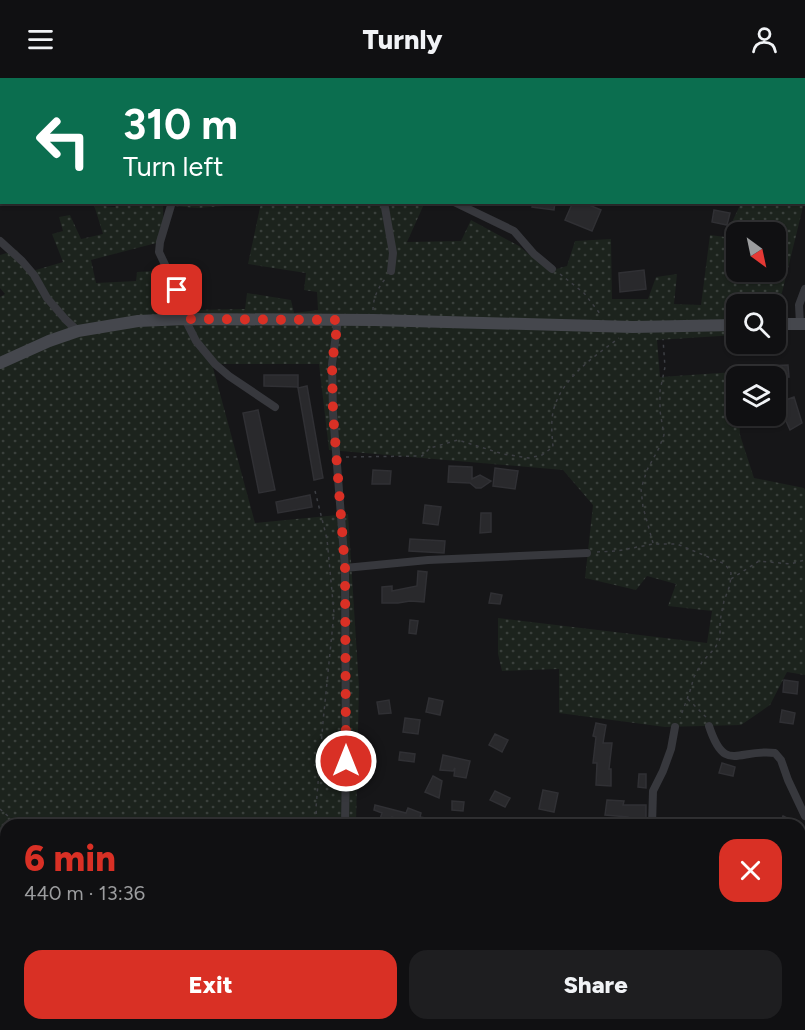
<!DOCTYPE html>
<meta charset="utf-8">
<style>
:root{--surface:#101012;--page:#1e1e20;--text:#f1f3f6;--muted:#9c9d9f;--line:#303032;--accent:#d93025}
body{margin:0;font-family:Figtree,sans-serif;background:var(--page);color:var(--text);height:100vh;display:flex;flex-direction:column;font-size:22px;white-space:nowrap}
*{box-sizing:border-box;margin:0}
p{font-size:20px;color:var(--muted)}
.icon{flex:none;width:33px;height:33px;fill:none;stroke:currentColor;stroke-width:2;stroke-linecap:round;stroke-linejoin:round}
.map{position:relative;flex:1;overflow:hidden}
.side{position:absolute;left:0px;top:741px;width:806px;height:212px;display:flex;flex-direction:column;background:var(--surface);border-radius:18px 18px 0 0;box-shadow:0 2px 4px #0004,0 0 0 2px var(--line)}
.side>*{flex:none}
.banner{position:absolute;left:0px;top:0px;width:806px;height:126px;box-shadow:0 2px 4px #0004,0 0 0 2px var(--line);background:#0b6e4f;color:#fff;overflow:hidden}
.needle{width:39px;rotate:147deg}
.tools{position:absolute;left:726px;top:144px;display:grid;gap:12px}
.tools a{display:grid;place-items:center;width:60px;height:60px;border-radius:12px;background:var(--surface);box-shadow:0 2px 4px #0004,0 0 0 2px var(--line);font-size:30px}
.pin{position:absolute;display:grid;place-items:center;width:51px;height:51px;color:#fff;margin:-26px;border-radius:12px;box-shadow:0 3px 9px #0006}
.me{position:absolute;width:66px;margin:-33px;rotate:0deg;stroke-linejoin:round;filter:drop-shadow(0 0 4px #0008)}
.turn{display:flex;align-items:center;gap:21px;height:126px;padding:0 24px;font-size:27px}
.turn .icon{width:78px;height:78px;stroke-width:2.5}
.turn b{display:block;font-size:42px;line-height:51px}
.round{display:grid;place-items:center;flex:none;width:63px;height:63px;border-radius:18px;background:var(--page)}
.overview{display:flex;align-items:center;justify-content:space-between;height:102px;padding:0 24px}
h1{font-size:36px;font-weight:800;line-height:45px;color:var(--accent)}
.cta{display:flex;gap:12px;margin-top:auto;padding:12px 24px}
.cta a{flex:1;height:69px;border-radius:18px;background:var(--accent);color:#fff;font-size:24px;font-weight:800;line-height:69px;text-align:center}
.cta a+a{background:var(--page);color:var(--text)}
header{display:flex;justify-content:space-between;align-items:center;height:78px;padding:0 24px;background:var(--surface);font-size:27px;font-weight:800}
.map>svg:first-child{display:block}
</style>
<header><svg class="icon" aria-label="menu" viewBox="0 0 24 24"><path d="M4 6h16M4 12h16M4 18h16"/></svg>Turnly<svg class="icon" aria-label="person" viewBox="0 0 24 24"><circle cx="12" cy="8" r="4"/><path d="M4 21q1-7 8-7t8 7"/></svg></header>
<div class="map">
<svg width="805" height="952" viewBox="0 0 805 952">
<defs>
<pattern id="grass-dots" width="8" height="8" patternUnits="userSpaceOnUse" patternTransform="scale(1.5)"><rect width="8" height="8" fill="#1c231d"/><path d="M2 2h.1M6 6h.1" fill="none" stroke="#3a403c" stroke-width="1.8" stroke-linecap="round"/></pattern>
</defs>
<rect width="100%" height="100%" fill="#161618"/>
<!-- grass -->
<path fill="url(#grass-dots)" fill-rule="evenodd" d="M116 124H238V127L197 130 163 127 164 163 91 182 96 205 136 203 137 194 169 192V207L192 209 194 232 245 231 247 215 291 222 294 235 318 232 317 214 304 212 306 195 248 186 261 125 425 124 407 164 461 163 471 142 519 168 549 193 567 188 575 163 611 161 612 221H648L656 199 677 196 674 226 701 227 710 157 725 159 741 125H804L776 239V226H736V257L657 262 660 299 735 294 736 338H739L740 357 754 400 804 410 805 412V597L787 594 770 627 741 647 665 649 559 635V591L502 593 498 576V540L707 565 712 533 668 528 676 506 647 498 636 512 585 500 593 427 563 392 329 372 319 286H212L255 445 348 436 359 609 356 747H6V946L74 947 77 952H0V219L5 216 0 210V177L17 172 29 194 63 184 52 156 63 153 59 139 70 137 81 161 103 156 94 127 115 129ZM736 154H776V194H736Z
M121 947H334V952H126Z
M406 947V946L446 947 443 952H407Z"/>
<!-- building -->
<path fill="#29292c" stroke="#303034" stroke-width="1.5" d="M533 124H555L554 132 532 129Z
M573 124H582L601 132 592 153 565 142Z
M714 132 730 135 727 147 712 144Z
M644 192 646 211 620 214 619 195Z
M788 287 789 299 776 300V298H765L764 288Z
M264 297H298V309L264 308Z
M307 308 323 400 314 402 298 310Z
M794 319 802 345 790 352 786 343 780 324Z
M258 332 275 412 259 415 243 335Z
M744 338H769V340L746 346Z
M449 388 472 389V401L480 397 491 403 481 410H476L470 405 448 404Z
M495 390 518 393 515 411 493 408Z
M373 392 391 393 390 406H372Z
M310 417 312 429 278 435 276 424Z
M425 427 441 429 438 447 423 445Z
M481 435H491V454L480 455Z
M410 461 445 463 444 475 409 473Z
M418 493 427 494 424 524 410 523 398 525H382V509L392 508V513L417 508Z
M491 515 502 517 500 526 489 525Z
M410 542 418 543 416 556 409 555Z
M784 602 798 604 797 616 783 614Z
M429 620 443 623 440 637 426 634Z
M389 622 391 635 379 636 377 624Z
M782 632 795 635 793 646 780 644Z
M405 640 420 642 418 656 403 654Z
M596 645 606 647 603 665H612L609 691H611V708L596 707 597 685H593L596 659 593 658Z
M495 656 508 662 502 674 489 667Z
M400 674 415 676 414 684 399 682Z
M443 677 470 683 466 700 454 698 455 690 453 693 440 692Z
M722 685 735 689 733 698 719 695Z
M639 696H646V710L638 709Z
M433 698 442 703 439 720 425 714Z
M543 712 558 715 554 734 539 731Z
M495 713 510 720 505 729 490 722Z
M607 722 624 723 623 727H646V747H628V739L605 737Z
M452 723 464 724 463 733 452 732Z
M375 727 406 735 408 730 421 735 420 739 443 743 442 747H414L392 739 391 743 380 741 382 735 374 732Z
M783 738 801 747H779Z"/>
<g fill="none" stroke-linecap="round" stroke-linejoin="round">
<!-- path -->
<path stroke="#3d3f44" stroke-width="1.5" stroke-dasharray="3 4.5" stroke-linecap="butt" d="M560 196 584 215 601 237
M373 232C373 220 378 210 385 201
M346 379 422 378 430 370 458 362 503 376 529 380 542 377 553 369C552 356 550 341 555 327 565 298 595 278 619 260
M315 413 327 461 334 535 323 644 316 730 317 747
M653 465 643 429 641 411 647 392 659 370 664 357 660 333V313L665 289 663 261
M597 474 617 473 653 466H677L725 486 731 495 730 507 724 523 720 543V561L715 570 702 584 694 599 690 613 680 640
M731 501 759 483 790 486 805 482
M688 621 706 639
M0 731 18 747
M319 946V952"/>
<!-- street -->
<path stroke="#37383d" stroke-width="8" d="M25 0 26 2
M192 2V0
M0 55H2
M172 124 160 164 159 174 177 212 185 241 196 263 215 286 229 298 275 329
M384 124 393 175 391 193
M454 124 514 153 534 176 552 191
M0 163 22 183 34 197 47 220 66 242 78 253
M338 242 332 286 333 335 345 490 346 683 345 747
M800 246 799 227 805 211
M345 490 428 482 587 475
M709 648C725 697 738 670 775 675L781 682 788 702 805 738
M652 747 653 713 663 693 671 671 675 649
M800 785 805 765
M800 907H805
M346 946V952
M734 952 737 946"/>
<!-- secondary -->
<path stroke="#45474d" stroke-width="12" d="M776 246H805
M0 285 49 263 78 253 138 243 185 241 374 242 633 249 736 247"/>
</g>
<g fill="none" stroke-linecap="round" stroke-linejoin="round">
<!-- route -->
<path stroke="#d93025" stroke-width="10" stroke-dasharray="0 18" d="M177 212 185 241 338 242 332 286 333 335 345 490 346 683"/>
</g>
</svg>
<div class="tools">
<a><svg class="needle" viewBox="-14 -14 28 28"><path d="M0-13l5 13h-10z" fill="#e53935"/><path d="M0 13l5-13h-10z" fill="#9c9d9f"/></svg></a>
<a><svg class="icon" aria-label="search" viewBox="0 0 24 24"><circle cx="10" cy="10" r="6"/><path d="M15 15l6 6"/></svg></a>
<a><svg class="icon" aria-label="layers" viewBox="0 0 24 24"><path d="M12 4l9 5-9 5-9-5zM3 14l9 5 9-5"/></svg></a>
</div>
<div class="pin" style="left:177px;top:212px;background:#d93025"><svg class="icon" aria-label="arrive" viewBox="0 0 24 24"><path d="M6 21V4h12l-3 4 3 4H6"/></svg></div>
<svg class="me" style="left:346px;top:683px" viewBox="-20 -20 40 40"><circle r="17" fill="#d93025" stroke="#fff" stroke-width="3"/><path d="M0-11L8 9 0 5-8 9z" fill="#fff"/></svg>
<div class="banner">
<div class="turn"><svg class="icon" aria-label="left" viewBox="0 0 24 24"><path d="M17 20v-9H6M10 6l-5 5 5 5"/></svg><div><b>310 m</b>Turn left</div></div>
</div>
<section class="side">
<div class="overview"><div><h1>6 min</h1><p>440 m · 13:36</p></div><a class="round" style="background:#d93025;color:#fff"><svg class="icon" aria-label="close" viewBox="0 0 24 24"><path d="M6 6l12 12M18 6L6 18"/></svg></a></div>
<div class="cta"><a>Exit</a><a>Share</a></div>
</section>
</div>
